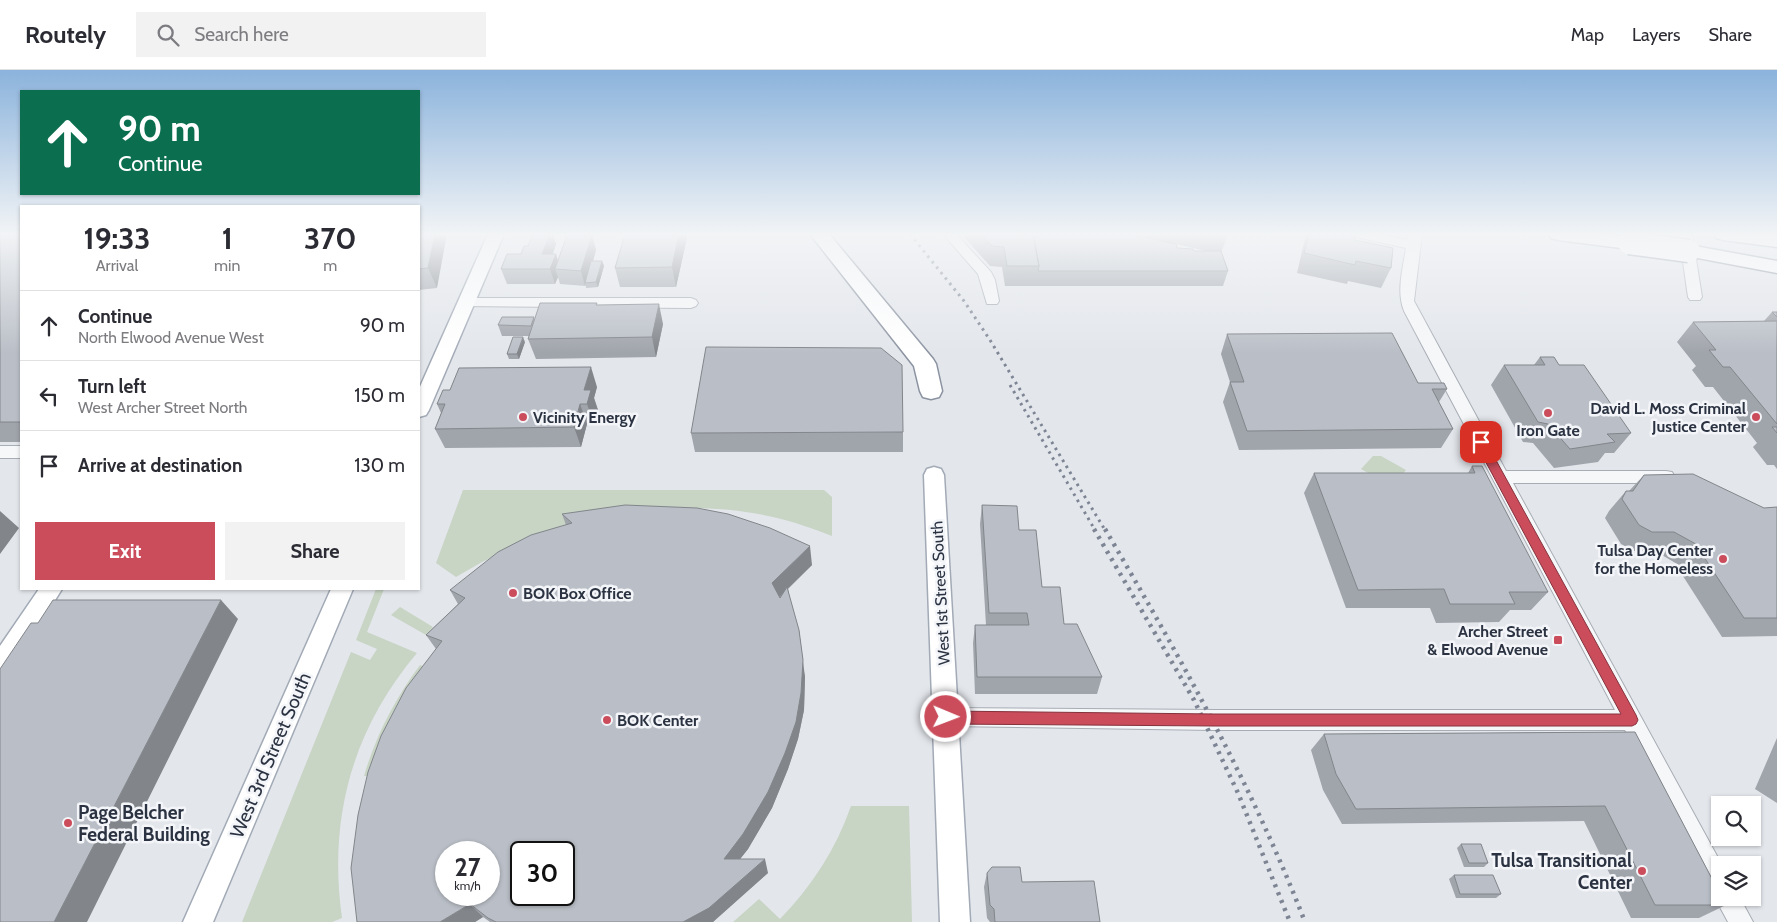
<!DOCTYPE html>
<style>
:root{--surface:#fff;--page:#f2f2f3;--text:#2b2b33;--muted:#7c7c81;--line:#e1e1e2;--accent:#cb4d5c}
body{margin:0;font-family:Cabin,sans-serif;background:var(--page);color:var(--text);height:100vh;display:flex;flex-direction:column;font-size:19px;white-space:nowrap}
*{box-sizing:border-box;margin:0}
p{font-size:16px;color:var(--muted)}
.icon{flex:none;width:28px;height:28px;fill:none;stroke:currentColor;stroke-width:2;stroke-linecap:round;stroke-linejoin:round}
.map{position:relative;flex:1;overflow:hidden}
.drawer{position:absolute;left:20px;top:135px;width:400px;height:385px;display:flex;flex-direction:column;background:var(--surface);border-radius:0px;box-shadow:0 1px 4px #0004}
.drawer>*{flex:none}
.guide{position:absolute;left:20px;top:20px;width:400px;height:105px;border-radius:0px;box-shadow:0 1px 4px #0004;background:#0b6e4f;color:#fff;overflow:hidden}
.tools{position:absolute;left:1711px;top:726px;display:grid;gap:10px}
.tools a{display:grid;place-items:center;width:50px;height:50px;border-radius:0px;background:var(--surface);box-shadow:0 1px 4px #0004;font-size:25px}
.speed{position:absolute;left:435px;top:771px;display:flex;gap:10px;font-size:25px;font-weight:700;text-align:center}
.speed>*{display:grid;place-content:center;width:65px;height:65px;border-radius:50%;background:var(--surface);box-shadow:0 1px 4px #0004;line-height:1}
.speed small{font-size:12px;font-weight:400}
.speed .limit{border:2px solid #111;border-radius:8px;background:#fff;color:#111}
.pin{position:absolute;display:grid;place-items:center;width:42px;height:42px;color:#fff;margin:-21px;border-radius:10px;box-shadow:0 2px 8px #0006}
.me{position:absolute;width:55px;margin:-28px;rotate:91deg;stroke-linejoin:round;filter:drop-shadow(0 0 4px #0008)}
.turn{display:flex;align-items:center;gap:18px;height:105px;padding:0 15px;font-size:22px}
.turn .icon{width:65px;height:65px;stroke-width:2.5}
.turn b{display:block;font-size:35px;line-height:42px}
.eta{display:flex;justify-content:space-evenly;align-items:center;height:85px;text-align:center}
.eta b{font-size:30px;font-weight:700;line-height:35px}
.cta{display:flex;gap:10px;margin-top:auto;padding:10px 15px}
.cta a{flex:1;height:58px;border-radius:0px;background:var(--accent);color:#fff;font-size:20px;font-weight:700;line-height:58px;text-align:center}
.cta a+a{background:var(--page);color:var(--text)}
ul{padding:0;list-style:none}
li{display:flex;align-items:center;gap:15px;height:70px;padding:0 15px;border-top:1px solid var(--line)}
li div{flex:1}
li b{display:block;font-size:19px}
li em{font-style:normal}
header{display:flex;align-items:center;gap:30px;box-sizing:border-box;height:70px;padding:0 25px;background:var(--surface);border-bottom:1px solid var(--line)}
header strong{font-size:24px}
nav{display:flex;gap:28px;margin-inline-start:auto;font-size:18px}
.search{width:350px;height:45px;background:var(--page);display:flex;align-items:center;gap:12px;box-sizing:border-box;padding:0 18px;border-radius:0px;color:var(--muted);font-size:19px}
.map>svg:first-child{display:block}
</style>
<header>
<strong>Routely</strong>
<div class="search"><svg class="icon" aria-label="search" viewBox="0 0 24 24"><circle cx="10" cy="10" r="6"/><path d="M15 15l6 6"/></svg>Search here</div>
<nav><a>Map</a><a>Layers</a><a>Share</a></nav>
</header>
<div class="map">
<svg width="1777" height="852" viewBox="0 0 1777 852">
<rect width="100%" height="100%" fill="#e3e6eb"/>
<!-- green -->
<path fill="#c8d4c4" d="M1373 386H1381L1406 400 1394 414H1388L1361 399Z
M463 420H824L832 427V466C785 447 745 439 695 438L691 451 513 477 482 492 456 507 436 493Z
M376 519H384L367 562 417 583C352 660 328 749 342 848L332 852H242L351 582 370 590 377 579 356 570Z
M400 537 433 557 426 565 391 545Z
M420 595 436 601 379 706H364C376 665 395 629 420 595Z
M851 736H909L912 852H733L759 829 780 849C812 816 836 779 851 736Z"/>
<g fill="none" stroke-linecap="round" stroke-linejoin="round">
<defs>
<path id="minor" d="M943 164H956L991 202 995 210 999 231 997 234H987L978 204Z
M1354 164H1379L1407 170 1409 164H1422L1414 231 1506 401H1666L1672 402 1675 407 1672 412 1666 413H1513L1722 795H1720V828H1740L1753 852H1728L1715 828 1717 824 1712 822 1625 660H1214L946 656 939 654 936 647 939 640 946 638 1214 640H1615L1404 241C1396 221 1403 198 1406 178L1356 167Z
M1679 164H1692L1702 227 1700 230H1690L1688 227Z
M466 228H691L696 230 698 233 696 236 691 238 461 236 459 233 461 230Z
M0 376H21V388H0Z"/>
<path id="major" d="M488 164H504L429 340 426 345 419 347V319Z
M934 397 941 399 944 405 970 852H940L924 405 927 399Z
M39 519H62L9 604 0 607V576Z
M331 519H353L213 852H183Z"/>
<path id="highway" d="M810 164H829L933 289 936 294 942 321 939 327 931 329 923 327 920 321 914 296Z
M1549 164C1578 164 1607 162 1636 169L1639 173 1636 177 1629 179 1558 170 1551 168Z
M1714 164 1777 165V177L1723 170 1716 168Z
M1689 175 1777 191V203L1682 185 1679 181 1682 177Z"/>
</defs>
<!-- minor casing -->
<use href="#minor" stroke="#a8adb5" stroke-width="2"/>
<!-- major casing -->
<use href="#major" stroke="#a2aab6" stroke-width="3"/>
<!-- highway casing -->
<use href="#highway" stroke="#8b93a1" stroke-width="3"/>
<!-- minor -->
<use href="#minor" fill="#f6f7f9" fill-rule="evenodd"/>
<!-- major -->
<use href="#major" fill="#fff" fill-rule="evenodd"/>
<!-- highway -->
<use href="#highway" fill="#fff" fill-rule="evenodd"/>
<!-- rail-far1 -->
<path stroke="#7d8594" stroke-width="3" stroke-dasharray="2.5 4.5" stroke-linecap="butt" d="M910 164 964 231 990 270 1105 460
M1010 315 1095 460"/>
<!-- rail -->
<path stroke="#7d8594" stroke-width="4.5" stroke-dasharray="3 5.5" stroke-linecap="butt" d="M1094 459 1194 630 1238 723 1290 852
M1105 459C1180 587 1251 713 1305 852"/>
<defs>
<path id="highway-bridge" d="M1629 173 1689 181"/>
</defs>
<!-- highway-bridge casing -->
<use href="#highway-bridge" stroke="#8b93a1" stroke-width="25" stroke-linecap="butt"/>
<!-- highway-bridge -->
<use href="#highway-bridge" stroke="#fff" stroke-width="22"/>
</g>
<!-- wall -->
<path fill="#a0a4ab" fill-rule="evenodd" d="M0 164H21V372H0Z
M419 164 437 218 419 220Z
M533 164H553L556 174 553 184H556L558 191 592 165 596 180 593 191H602L604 196 598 217 586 218V216L560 214 558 207 555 214H507L501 199 521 184 528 176Z
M625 164H686L687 168 676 217H620L615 198Z
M965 164H1131L1147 167 1148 164H1228L1221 183 1228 201 1223 216H1005L1002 197 990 196 964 167ZM1176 174 1206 181H1194L1177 178Z
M1306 164H1356L1355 170 1391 198 1381 218 1348 211 1347 214 1297 203Z
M597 235 663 254 656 287 536 289 528 269 529 266H502L498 255 535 249Z
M1772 242H1777V399L1774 395H1767L1753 377 1757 373 1713 317H1705L1692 300 1696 296 1677 272 1693 252 1764 251Z
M1227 264 1418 313 1447 319 1439 332 1453 359 1441 378 1239 380 1223 332 1230 312 1221 284Z
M525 272 519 289H509L507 284Z
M1540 287 1559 295 1631 363 1614 383H1605L1598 392 1554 398 1533 373 1523 372 1491 315 1504 295H1534Z
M597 317 594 328 598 340 594 354H587L581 377 445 378 435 359 441 343 437 334Z
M903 362V382H695L691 363Z
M1472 396 1548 522 1531 540H1510L1499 552 1436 553 1430 538H1346L1304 423 1314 403H1468Z
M1644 405 1764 438 1777 437V566L1722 567 1681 503 1686 499 1684 498 1655 481H1634L1621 474 1605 448 1609 441 1626 421H1629Z
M982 435 1019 460 1042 517 1064 554 1102 607 1097 624H975L973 573 975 555H986L980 454Z
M562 444 812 495 788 519 805 607 804 640 798 669 788 699 772 738 748 779 740 789 768 803 713 852H490L483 847 475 852 436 579 426 565 458 534 450 520 566 455Z
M1635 662 1726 835 1699 848H1631L1584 751 1342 754 1323 720 1311 680 1324 664Z
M1777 668V733L1755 719Z
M1461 774 1488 793 1484 797H1464L1457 778Z
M987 803 1022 812 1100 852H990L987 848 984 817Z
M1454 805 1501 824 1496 828H1456L1449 809Z"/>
<!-- shaded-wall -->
<path fill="#82868b" d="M435 164H447L437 218 428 198Z
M550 164H553L556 174 547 199 542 184Z
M679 164H686L687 168 676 217 672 197Z
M592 165 596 180 587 213H585V216L581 201Z
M556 184 560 199H555L558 207 555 214 550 199Z
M602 191 604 196 598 217 596 212Z
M659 234 663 254 656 287 652 267Z
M523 267 525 272 519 289 517 284Z
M591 297 597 317 594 328 598 340 594 354 587 334 584 320Z
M580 334 587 354 581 377 574 357Z
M0 441 19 458 0 484Z
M810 476 812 495 774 532 772 513Z
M221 530 238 549 87 852H54Z
M799 560 805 607 804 640 798 669 788 699 772 738 748 779 729 803 724 789Z
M765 789 768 803 714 851 713 852H683Z
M470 834 483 847 475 852H440Z"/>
<!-- building -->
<path fill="#babfc7" stroke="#82868b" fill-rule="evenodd" d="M0 164H21V352H0Z
M419 164H435L428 198 419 199Z
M533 164H550L542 184H556L550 199H501L507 184H521L524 176H528Z
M625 164H679L672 197 615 198Z
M981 164H1033L1039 196H1007L1004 177 992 176Z
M1033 164H1131L1176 174 1177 178 1193 179 1194 181H1221L1228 201H1038L1039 196Z
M1309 164H1356L1355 170 1393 178 1391 198 1356 191 1355 195 1304 183Z
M567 165H592L581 201 555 199Z
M591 191H602L596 212 585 213Z
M540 233H597L596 235 659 234 652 267 528 269Z
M1772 242H1777V247Z
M502 247H534L531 256 498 255Z
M1777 251V354L1730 297H1723L1709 280H1716L1693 252Z
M1392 263 1418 313H1444L1447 319H1432L1453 359 1247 361 1230 312H1244L1227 264Z
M513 267H523L517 284H507Z
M706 277 881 278 902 295 903 362 691 363Z
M1540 287H1554L1559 295H1584L1631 363 1607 364 1615 372 1570 379 1548 354 1538 352 1504 295H1545Z
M591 297 584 320H591L587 334H580L574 357 435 359 445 334H437L443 320H450L459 298Z
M1772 357H1777V363Z
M1472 396H1482L1548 522H1509L1515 534H1450L1444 519 1358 520 1314 403H1475Z
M1693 404 1764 438 1777 437V548H1744L1702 484H1708L1705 479 1674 462H1652L1639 455 1622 429 1626 421H1633L1644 405Z
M625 435 697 438 728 444 770 458 810 476 772 513 780 528 787 517 799 560 803 590 801 623 796 652 785 683 768 722 743 764 724 789H765L709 838 683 852H496L488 848 470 834 440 852H357L351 798 358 745 368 702 381 666 406 618 442 571 426 565 465 528 450 520 498 482 531 465 572 453 562 444ZM446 782H489V825H446ZM521 782H564V825H521Z
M982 435 1017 436 1019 460H1036L1042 517H1060L1064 554H1077L1102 607H977L975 555H1029L1027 543H989Z
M53 530H221L54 852H0V599L31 553H38Z
M1635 662 1720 824V828H1722L1726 835H1655L1605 736 1356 739 1336 704 1324 664Z
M1461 774H1481L1488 793H1469Z
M992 797H1020L1022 812 1094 811 1100 852H995L994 839 990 835 987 803Z
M1454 805H1493L1501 824H1460Z"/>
<!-- sky -->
<linearGradient id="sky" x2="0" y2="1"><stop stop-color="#8bb3dc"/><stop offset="0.58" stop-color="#f2f4f6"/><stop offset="1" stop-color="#f2f4f6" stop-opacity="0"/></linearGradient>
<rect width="1777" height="283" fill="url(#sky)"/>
<!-- route -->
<path fill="#cb4d5c" stroke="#84323c" d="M1481 368 1486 372 1636 645 1638 650 1636 654 1632 656H1214L946 654 942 652 940 647 942 643 946 641 1214 644H1621L1475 372Z"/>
<!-- markers -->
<g fill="#cb4d5c" stroke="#f3f5f8" stroke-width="2">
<circle cx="1548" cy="343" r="5"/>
<circle cx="523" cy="347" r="5"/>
<circle cx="1756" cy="347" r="5"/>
<circle cx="1723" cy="489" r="5"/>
<circle cx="513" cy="523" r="5"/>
<rect x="1553" y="565" width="10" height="10" rx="2.5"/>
<circle cx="607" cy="650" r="5"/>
<circle cx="68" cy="753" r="5"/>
<circle cx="1642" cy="801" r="5"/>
</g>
<g text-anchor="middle" stroke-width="5" stroke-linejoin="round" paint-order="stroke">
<!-- poi labels -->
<g font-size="16" font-weight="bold" fill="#2b3342" stroke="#f3f5f8" text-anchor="end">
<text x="1746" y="344">David L. Moss Criminal<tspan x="1746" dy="18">Justice Center</tspan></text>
<text x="533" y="353" text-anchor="start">Vicinity Energy</text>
<text x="1548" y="366" text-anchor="middle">Iron Gate</text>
<text x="1713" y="486">Tulsa Day Center<tspan x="1713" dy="18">for the Homeless</tspan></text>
<text x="523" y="529" text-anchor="start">BOK Box Office</text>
<text x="1548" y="567">Archer Street<tspan x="1548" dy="18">&amp; Elwood Avenue</tspan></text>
<text x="617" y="656" text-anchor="start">BOK Center</text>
</g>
<!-- street labels -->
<g font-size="16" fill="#2b3342" stroke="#f3f5f8">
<text transform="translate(940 523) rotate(-93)" y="6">West 1st Street South</text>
</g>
<!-- near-street labels -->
<g font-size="19" fill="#2b3342" stroke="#f3f5f8">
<text transform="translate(270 685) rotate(-67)" y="7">West 3rd Street South</text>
</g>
<!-- near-poi labels -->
<g font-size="19" font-weight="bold" fill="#2b3342" stroke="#f3f5f8" text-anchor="start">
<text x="78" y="749">Page Belcher<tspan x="78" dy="22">Federal Building</tspan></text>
<text x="1632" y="797" text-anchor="end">Tulsa Transitional<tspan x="1632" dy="22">Center</tspan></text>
</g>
</g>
</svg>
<div class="tools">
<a><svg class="icon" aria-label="search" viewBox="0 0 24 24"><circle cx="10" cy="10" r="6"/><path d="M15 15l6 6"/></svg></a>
<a><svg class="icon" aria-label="layers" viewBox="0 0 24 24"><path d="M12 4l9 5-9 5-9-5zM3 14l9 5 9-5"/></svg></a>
</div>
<div class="speed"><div>27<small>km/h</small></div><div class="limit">30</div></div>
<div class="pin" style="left:1481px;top:372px;background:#d93025"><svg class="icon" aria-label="arrive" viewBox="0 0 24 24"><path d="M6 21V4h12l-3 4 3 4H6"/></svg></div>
<svg class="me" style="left:946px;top:647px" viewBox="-20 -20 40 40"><circle r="17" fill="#cb4d5c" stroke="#fff" stroke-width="3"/><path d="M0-11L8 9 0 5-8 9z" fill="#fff"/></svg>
<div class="guide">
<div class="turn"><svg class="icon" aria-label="ahead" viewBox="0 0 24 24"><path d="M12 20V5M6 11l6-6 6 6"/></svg><div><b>90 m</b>Continue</div></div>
</div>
<section class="drawer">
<div class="eta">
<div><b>19:33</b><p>Arrival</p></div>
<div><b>1</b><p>min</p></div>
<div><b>370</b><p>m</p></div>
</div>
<ul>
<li><svg class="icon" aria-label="ahead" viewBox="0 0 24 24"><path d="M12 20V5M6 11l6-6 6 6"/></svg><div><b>Continue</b><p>North Elwood Avenue West</p></div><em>90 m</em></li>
<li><svg class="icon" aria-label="left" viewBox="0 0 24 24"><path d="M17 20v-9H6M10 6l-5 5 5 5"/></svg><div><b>Turn left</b><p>West Archer Street North</p></div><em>150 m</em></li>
<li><svg class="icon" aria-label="arrive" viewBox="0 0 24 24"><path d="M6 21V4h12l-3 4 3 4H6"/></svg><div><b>Arrive at destination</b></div><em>130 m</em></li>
</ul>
<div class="cta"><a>Exit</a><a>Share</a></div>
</section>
</div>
